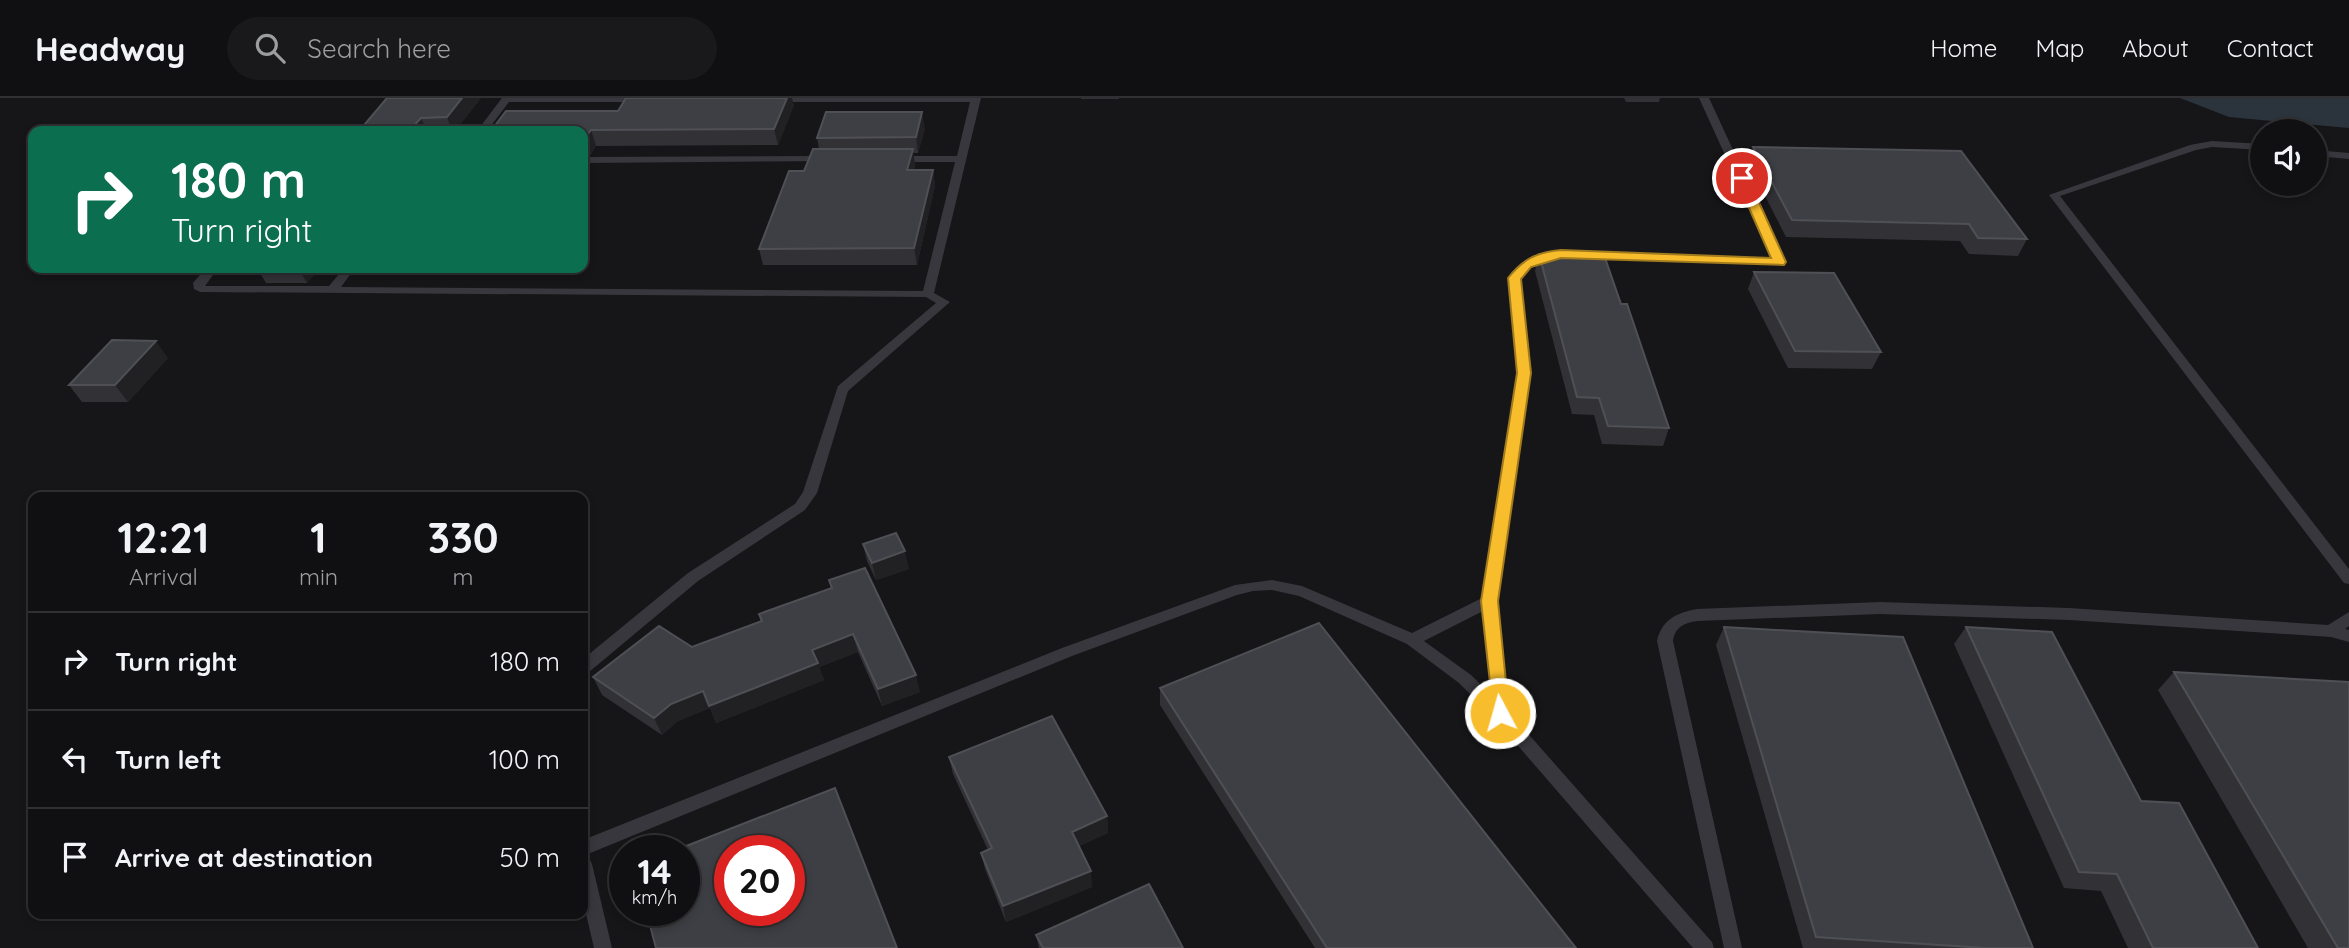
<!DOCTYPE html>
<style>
:root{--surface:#101012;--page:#19191b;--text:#f1f3f6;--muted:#9c9d9f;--line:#303032}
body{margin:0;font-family:Quicksand,sans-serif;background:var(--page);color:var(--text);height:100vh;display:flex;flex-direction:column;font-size:26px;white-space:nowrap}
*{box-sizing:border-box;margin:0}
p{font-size:23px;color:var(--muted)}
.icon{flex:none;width:38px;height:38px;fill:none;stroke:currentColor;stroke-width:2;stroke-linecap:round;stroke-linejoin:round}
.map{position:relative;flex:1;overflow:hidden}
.sheet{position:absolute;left:28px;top:394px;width:560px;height:427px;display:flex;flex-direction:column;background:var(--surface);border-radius:14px;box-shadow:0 4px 10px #0003,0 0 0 2px var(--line)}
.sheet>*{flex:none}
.top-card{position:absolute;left:28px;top:28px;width:560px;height:147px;border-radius:14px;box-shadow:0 4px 10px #0003,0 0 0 2px var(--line);background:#0b6e4f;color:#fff;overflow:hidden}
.controls{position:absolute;left:2250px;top:21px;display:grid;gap:14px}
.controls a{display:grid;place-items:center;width:77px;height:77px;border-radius:50%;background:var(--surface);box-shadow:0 4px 10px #0003,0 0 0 2px var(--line);font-size:35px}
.speed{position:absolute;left:609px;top:737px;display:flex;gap:14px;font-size:35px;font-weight:700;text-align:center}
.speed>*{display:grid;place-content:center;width:91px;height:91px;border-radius:50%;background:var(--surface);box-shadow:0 4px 10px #0003,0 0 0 2px var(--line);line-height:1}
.speed small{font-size:18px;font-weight:400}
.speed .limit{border:10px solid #d22;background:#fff;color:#111}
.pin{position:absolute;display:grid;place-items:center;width:60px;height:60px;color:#fff;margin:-30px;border:4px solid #fff;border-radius:50%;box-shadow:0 2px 7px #0007}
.me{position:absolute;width:77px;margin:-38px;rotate:354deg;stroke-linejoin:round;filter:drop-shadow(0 0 5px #0008)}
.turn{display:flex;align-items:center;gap:24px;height:147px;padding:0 28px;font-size:32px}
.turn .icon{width:91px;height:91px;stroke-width:2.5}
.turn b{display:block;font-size:49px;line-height:60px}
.eta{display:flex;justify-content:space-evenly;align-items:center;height:119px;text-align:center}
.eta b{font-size:42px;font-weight:700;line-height:49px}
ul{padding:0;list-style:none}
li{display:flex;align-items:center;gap:21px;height:98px;padding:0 28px;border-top:2px solid var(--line)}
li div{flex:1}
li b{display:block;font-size:26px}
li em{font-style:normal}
header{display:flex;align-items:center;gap:42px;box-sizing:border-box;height:98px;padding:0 35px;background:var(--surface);border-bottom:2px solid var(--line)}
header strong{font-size:33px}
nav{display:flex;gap:38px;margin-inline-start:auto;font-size:24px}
.search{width:490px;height:63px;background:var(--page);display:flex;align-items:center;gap:18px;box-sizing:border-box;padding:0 24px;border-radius:38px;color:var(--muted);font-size:26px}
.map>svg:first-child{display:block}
</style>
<header>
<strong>Headway</strong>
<div class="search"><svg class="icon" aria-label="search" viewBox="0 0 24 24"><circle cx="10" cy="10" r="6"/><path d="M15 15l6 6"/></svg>Search here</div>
<nav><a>Home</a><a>Map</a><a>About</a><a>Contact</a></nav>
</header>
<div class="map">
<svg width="2349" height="850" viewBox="0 0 2349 850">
<rect width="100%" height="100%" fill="#161618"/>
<!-- water -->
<path fill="#2b343c" d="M2180 0H2349V30L2229 19Z"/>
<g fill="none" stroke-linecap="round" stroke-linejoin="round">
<!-- service -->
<path fill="#37373d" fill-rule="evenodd" d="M502 0H649L650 1 645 4H509L487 33H477Z
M770 0H981L934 195 950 204 848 293 817 395 805 412 698 483 589 574 583 576V561L688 475 795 406 803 394 838 288 936 205 926 199 200 194 194 191 193 185 206 170H218L205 188H329L344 170H355L341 189 923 193 955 64H895L890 61 895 58H957L970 4H774Z
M1699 0H1709L1785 164 1779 167 1561 159C1544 161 1531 166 1521 180L1530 275 1496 503 1508 613 1712 844 1714 850H1693L1494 620 1459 585 1407 546 1299 498 1272 492 1253 493 1237 497 1072 558 583 758V742L1062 550 1235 487 1272 482 1302 488 1412 535 1482 500 1518 275 1509 180C1522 161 1539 155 1561 153L1772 160ZM1483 513 1490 595 1471 577 1424 543Z
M2212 43 2263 46V52L2212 49 2196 52 2060 98 2349 471V486L2344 485 2049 97 2190 47Z
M2315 52 2349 55V61L2315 58Z
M826 58 831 61 830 63 583 65V59Z
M1880 504 2069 510 2328 527 2349 514V528L2345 531 2349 532V544L2331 539 2069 522 1880 516 1697 523C1684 525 1675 529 1673 543L1742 850H1724L1657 543C1662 521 1677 515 1697 511Z
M583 758 589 760 592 766 612 850H594L583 803Z"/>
</g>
<!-- wall -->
<path fill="#323236" d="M481 0 455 33H359Z
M1081 0H1119V1H1081Z
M1624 0H1660L1659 4H1626Z
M794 7 778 47 596 48 591 56 583 57V33L618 13Z
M925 30 918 55H913L915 67 914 72H933L935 88 917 167H763L759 151 804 73 819 51 817 40Z
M1753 49 2027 141 2018 158 1969 156 1960 143 1786 139 1748 65Z
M1539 156 1621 206 1669 330 1663 348 1602 346 1594 317 1572 316 1535 173Z
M257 170H320L307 185H266Z
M1754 174 1881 254 1872 271 1788 270 1748 191Z
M168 260 128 304H82L69 287Z
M863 446 909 471 876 482 867 463Z
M829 482 920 594 882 608 858 554 819 569 824 582 716 625 710 610 678 623 662 637 602 597 593 579 692 549 761 523 759 516 831 490Z
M1724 529 2033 850H1803L1716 547Z
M1966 529 2141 703 2258 850H2128L2101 793 2064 790 1954 546Z
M2174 574 2349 850H2308L2158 592Z
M1160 590 1576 850H1315L1160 607Z
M949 659 1107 718 1108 735 1079 748 1092 789 1006 824 985 771 981 755 988 752 953 676Z
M1036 837 1043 850H1039Z"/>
<!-- shaded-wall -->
<path fill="#212124" d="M462 0H481L455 33H452L447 19Z
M787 0H792L794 7 778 47 774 31Z
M922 14 925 30 918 55 916 39Z
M421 20 427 33H409Z
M591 32 596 48 591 56 585 40Z
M913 51 915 67 909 89 907 72Z
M933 72 935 88 917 167 914 150Z
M298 170H320L307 185Z
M156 243 168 260 128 304 115 287Z
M905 453 909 471 876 482 872 465Z
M853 536 858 554 819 569 824 582 716 625 710 610 678 623 662 637 654 620 671 606Z
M916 577 920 594 882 608 878 591Z
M1107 718 1108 735 1074 750 1072 734Z
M1091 773 1092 789 1006 824 1003 808Z"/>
<!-- building -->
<path fill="#3e3f44" stroke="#4f5056" stroke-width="2" fill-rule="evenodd" d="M387 0H462L447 19 421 20 409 33H359Z
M626 0H787L774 31 591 32 585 40H583V33H491L506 13H618Z
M826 14H922L916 39 817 40Z
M1753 49 1961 53 2027 141 1978 140 1969 126 1792 122Z
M813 51H913L907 72H933L914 150 759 151 789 73H804Z
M1539 156 1604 157 1621 206H1627L1669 330 1608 328 1599 300 1577 299Z
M1754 174 1834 175 1881 254 1795 253Z
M112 242 156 243 115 287H69Z
M896 435 905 453 872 465 863 446Z
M865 470 916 577 878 591 853 536 812 552 818 565 709 608 703 593 671 606 654 620 593 579 659 528 692 549 762 523 759 516 832 490 829 482Z
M1319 525 1576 850H1327L1160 590Z
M1724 529 1903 539 2033 850H1986L1816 839Z
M1966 529 2052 534 2141 703 2179 705 2258 850H2153L2117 776 2079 774Z
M2174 574 2349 584V850H2338Z
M1052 618 1107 718 1072 734 1091 773 1003 808 981 755 992 750 949 659Z
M835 690 897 850H656L646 812H684V752H676ZM730 752H789V812H730Z
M1149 786 1183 850H1043L1036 837Z"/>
<!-- route -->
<path fill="#f8bd2d" stroke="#a17b1d" stroke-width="2" d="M1742 76 1748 80 1786 164 1784 167 1561 160 1531 169 1521 181 1531 275 1498 503 1509 615 1500 623 1494 621 1481 503 1517 275 1508 180C1523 161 1537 154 1561 152L1771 160 1736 80Z"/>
</svg>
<div class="controls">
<a><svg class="icon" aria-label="sound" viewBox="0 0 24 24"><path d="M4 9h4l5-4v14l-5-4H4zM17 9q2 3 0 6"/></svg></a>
</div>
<div class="speed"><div>14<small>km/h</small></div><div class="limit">20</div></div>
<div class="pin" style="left:1742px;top:80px;background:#d93025"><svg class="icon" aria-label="arrive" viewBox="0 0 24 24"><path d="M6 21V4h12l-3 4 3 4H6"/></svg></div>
<svg class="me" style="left:1500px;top:615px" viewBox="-20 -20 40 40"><circle r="17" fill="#f8bd2d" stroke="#fff" stroke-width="3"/><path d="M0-11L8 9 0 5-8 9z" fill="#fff"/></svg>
<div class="top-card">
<div class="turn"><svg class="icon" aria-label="right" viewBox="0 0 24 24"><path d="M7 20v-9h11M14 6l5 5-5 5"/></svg><div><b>180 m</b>Turn right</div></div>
</div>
<section class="sheet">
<div class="eta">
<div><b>12:21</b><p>Arrival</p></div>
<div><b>1</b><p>min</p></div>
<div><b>330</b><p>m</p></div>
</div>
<ul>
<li><svg class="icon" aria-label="right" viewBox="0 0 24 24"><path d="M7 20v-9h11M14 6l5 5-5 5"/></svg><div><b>Turn right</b></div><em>180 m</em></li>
<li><svg class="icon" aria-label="left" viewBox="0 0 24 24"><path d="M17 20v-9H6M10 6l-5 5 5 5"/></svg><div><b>Turn left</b></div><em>100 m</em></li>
<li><svg class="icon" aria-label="arrive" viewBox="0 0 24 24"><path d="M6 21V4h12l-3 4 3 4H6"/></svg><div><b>Arrive at destination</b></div><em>50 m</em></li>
</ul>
</section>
</div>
